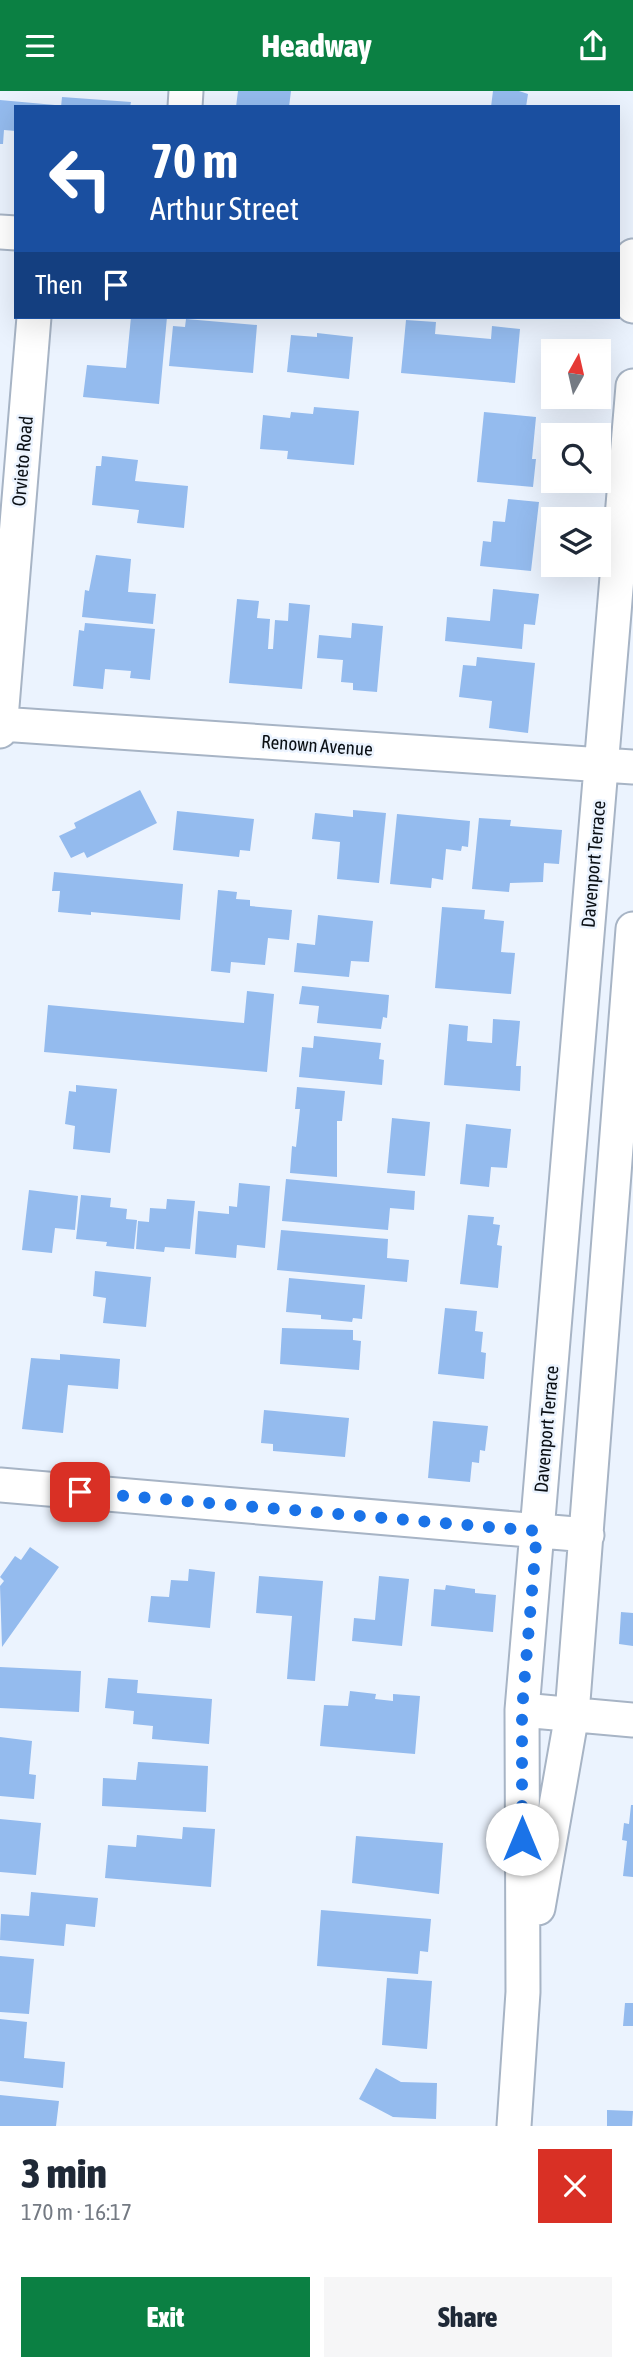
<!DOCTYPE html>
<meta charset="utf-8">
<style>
:root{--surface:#fff;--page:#f6f6f7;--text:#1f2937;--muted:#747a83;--accent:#0b8043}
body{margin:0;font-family:"Asap Condensed",sans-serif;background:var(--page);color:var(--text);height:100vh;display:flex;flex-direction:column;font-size:26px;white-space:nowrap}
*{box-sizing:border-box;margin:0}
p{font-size:23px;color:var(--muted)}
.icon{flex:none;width:38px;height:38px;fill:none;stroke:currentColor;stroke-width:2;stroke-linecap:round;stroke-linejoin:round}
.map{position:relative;height:2035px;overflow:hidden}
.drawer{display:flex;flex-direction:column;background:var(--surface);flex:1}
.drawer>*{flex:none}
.hud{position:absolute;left:14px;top:14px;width:606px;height:214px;border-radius:0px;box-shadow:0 7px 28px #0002;background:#1a4fa0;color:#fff;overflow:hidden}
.needle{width:46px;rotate:8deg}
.tools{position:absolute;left:541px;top:248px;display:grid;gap:14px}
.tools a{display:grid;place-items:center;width:70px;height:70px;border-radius:0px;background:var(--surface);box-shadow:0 7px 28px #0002;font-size:35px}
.pin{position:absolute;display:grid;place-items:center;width:60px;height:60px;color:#fff;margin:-30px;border-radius:14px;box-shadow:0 4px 10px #0006}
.me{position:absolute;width:77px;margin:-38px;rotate:0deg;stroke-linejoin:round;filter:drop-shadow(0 0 5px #0008)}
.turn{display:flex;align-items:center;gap:24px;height:147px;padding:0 21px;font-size:32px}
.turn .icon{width:91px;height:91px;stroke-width:2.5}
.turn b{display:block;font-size:49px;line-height:60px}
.then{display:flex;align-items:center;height:66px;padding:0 21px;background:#0003;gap:14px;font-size:26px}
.round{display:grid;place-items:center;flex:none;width:74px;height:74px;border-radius:0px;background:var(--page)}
.head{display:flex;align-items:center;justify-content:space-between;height:119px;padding:0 21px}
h1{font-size:42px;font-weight:800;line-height:52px}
.primary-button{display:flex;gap:14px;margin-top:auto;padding:14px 21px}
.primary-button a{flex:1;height:80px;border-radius:0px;background:var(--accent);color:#fff;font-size:28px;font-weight:800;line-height:80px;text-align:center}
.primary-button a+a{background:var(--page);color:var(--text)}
header{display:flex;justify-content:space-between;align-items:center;height:91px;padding:0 21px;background:var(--accent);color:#fff;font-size:32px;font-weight:800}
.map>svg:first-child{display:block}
</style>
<header><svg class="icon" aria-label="menu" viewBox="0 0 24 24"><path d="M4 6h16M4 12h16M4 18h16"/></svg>Headway<svg class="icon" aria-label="share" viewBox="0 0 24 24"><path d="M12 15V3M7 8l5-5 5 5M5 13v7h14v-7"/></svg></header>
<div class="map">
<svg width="633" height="2035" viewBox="0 0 633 2035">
<rect width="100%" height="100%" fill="#ebf3fe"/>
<!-- building -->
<path fill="#94bbee" d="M238 0H291L289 16H236Z
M493 0H519L528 3 526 16H491Z
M62 6 131 11 130 16H61Z
M0 9 55 14V16H16V40L4 39 3 53H0Z
M131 226H167L159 313 83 306 87 274 126 277Z
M186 228 257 234 253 282 169 275 173 235 185 236Z
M406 229 436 231 435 243 491 248 492 235 520 238 515 292 401 282Z
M317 242 353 246 349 288 287 281 291 244 317 246Z
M314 316 359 320 354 374 287 368 288 360 260 358 263 324 290 327 291 321 313 323Z
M484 321 536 326 532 368H536L533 396 477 391Z
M102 365 138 369 135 390 188 395 184 437 137 432 139 419 92 414 96 375H101Z
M508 408 539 411 531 480 480 475 483 450 491 451 493 430 505 431Z
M96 464 131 468 128 501 156 503 153 533 82 526 85 499 89 500Z
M493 498 539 503 535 534 524 533 522 558 445 550 447 526 490 530Z
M237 508 259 510 257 527 270 528 268 558H273L275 529 288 530 289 512 310 514 302 598 229 592Z
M85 532 155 538 150 589 130 587 131 580 105 578 103 598 73 595 79 539 84 540Z
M352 532 383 535 377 601 353 599V592L341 591 343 569 317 567 319 544 351 547Z
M477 566 535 572 528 642 489 637 492 610 459 606 463 574 476 575Z
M140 699 157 732 87 767 84 761 71 767 59 745 76 737 74 732Z
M353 719 386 722 379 792 337 788 340 751 312 748 315 722 353 726Z
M177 720 254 728 250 760 240 759 239 766 173 759Z
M397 723 470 730 468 756 462 755 461 760 446 758 443 789 432 787 431 797 390 793Z
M479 727 511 729 510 735 562 739 559 773 544 772 543 791 510 792 509 801 472 798Z
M54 781 183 793 180 829 91 821V824L58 821 60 800H52Z
M218 799 237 801 236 808 250 809V815L292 819 289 849 268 847 265 874 231 871 230 882 211 880Z
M442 816 485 819 484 828 504 830 501 861 515 862 511 903 435 897Z
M318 824 373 830 369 871 351 870 349 886 294 881 297 852 315 854Z
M302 895 389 904 387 927 383 926 381 938 317 932 319 915 299 913Z
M247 900 274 903 267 981 44 961 48 914 244 932Z
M493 928 520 930 516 975H521L520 1000 444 994 449 933 468 935 467 950 492 952Z
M314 945 381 952 379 968 384 969 382 994 299 986 302 956 313 957Z
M76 994 117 998 110 1062 73 1058 75 1035 65 1033 69 1000 76 1001Z
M297 996 345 1000 342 1030H337V1086L290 1082 292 1055 296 1056 300 1018H295Z
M392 1027 430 1031 425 1085 387 1082Z
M466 1033 511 1038 507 1077 491 1076 489 1096 460 1093Z
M286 1088 415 1100 414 1119 390 1117 388 1139 282 1130Z
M239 1092 270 1095 265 1157 237 1154 236 1167 195 1163 198 1120 229 1123V1115L237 1116Z
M29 1099 78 1105 75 1139 55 1137 52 1162 22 1159Z
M81 1104 111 1107 110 1116 127 1118 126 1128 137 1129 134 1158 106 1155 107 1151 76 1148Z
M167 1108 195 1110 190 1158 165 1156 164 1161 136 1158 138 1130 149 1131 150 1117 166 1118Z
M468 1124 494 1126 493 1133 500 1134 497 1154 502 1155 498 1197 460 1193Z
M281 1139 388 1148 387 1167 409 1169 407 1191 277 1179Z
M95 1180 151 1186 146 1236 103 1232 106 1207 93 1205Z
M289 1187 365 1194 362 1228 353 1227 352 1231 321 1228V1224L286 1221Z
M445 1217 477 1220 475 1240 483 1241 481 1261 486 1262 484 1288 438 1283Z
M282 1237 353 1239V1249L361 1250 359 1279 280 1273Z
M60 1263 120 1268 118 1298 68 1294 63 1342 22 1338 31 1267 60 1269Z
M264 1319 349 1327 345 1366 273 1360V1353L261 1352Z
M433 1330 488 1335 485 1360 480 1359 479 1372 472 1371 470 1391 428 1387Z
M30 1456 59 1476 2 1556 0 1495 4 1490 0 1486 15 1465 21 1469Z
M189 1478 215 1481 210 1537 148 1531 151 1505 169 1506 171 1489 188 1490Z
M259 1485 323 1490 315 1590 287 1588 292 1525 256 1522Z
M379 1485 409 1488 402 1555 352 1550 354 1527 375 1529Z
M446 1494 475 1498V1502L496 1504 493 1541 431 1535 434 1498 445 1499Z
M621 1521 633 1522V1555L619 1553Z
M0 1576 81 1580 79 1621 0 1617Z
M108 1587 138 1589 137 1602 212 1608 209 1653 152 1648 153 1635 133 1633 134 1620 105 1617Z
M350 1600 376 1603 375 1608 393 1610V1603L420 1605 415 1663 320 1655 324 1614 348 1615Z
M0 1646 32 1650 29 1683 36 1684 34 1708 0 1705Z
M138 1671 208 1675 206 1721 102 1715 103 1687 136 1689Z
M631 1714H633V1786L623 1785 627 1750 622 1749 624 1732 629 1733Z
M0 1728 41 1732 36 1784 0 1781Z
M183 1736 215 1738 211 1796 105 1787 108 1754 136 1756 137 1744 182 1748Z
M356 1745 443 1752 439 1803 352 1792Z
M31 1801 98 1807 95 1836 66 1833 64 1855 0 1849 1 1823 29 1825Z
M321 1819 431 1828 428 1861 420 1860 418 1883 317 1875Z
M0 1865 34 1868 29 1923 0 1921Z
M387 1887 432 1890 427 1958 382 1954Z
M625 1912H633V1935H623Z
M0 1928 27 1931 24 1967 65 1971 63 1997 0 1990Z
M376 1977 401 1991 437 1992 436 2028 393 2026 359 2008Z
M0 2004 59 2010 56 2035H0Z
M607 2019 633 2020 632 2035H607Z"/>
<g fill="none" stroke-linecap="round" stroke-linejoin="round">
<defs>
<path id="minor" d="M185 16 186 0
M0 141 16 142
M633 165C620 181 621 199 633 215
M0 633 633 676
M0 640 34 226
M0 1394 587 1444
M522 1619 633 1629
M538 1817 572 1623 633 838
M514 2035 523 1901 522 1619 633 295"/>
</defs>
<!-- minor casing -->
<use href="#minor" stroke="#a7b4c5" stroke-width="37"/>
<!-- minor -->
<use href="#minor" stroke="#fff" stroke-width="33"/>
</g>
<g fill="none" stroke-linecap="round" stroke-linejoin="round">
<!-- route -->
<path stroke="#1a73e8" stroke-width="12" stroke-dasharray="0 21.6" d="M80 1401 537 1440 522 1619V1748"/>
</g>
<g text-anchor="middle" stroke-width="5" stroke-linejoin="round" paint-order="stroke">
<!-- street labels -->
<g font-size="19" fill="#0a0f14" stroke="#ebf3fe">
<text transform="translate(22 370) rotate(-85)" y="7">Orvieto Road</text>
<text transform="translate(317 654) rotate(4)" y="7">Renown Avenue</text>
<text transform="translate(593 773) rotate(-85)" y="7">Davenport Terrace</text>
<text transform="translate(546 1338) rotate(-85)" y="7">Davenport Terrace</text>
</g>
</g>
</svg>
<div class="tools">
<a><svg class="needle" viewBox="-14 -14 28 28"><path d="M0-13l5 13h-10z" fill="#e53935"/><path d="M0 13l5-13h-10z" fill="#747a83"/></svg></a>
<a><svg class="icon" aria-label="search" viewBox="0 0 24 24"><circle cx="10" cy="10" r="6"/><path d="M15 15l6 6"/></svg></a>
<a><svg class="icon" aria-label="layers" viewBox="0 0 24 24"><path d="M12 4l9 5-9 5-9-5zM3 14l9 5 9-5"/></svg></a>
</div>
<div class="pin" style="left:80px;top:1401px;background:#d93025"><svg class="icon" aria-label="arrive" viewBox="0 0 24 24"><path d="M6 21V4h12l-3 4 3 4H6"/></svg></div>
<svg class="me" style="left:522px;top:1748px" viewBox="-20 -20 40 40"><circle r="19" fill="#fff"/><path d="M0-13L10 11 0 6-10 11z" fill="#1a73e8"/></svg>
<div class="hud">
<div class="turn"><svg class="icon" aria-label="left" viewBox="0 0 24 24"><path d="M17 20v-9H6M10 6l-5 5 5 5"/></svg><div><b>70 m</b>Arthur Street</div></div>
<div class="then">Then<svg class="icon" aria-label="arrive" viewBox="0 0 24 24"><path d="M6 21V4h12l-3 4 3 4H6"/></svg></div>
</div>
</div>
<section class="drawer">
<div class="head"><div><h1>3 min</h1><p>170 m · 16:17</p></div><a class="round" style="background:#d93025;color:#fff"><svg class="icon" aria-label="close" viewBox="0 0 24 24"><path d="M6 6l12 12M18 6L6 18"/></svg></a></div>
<div class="primary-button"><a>Exit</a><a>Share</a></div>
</section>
